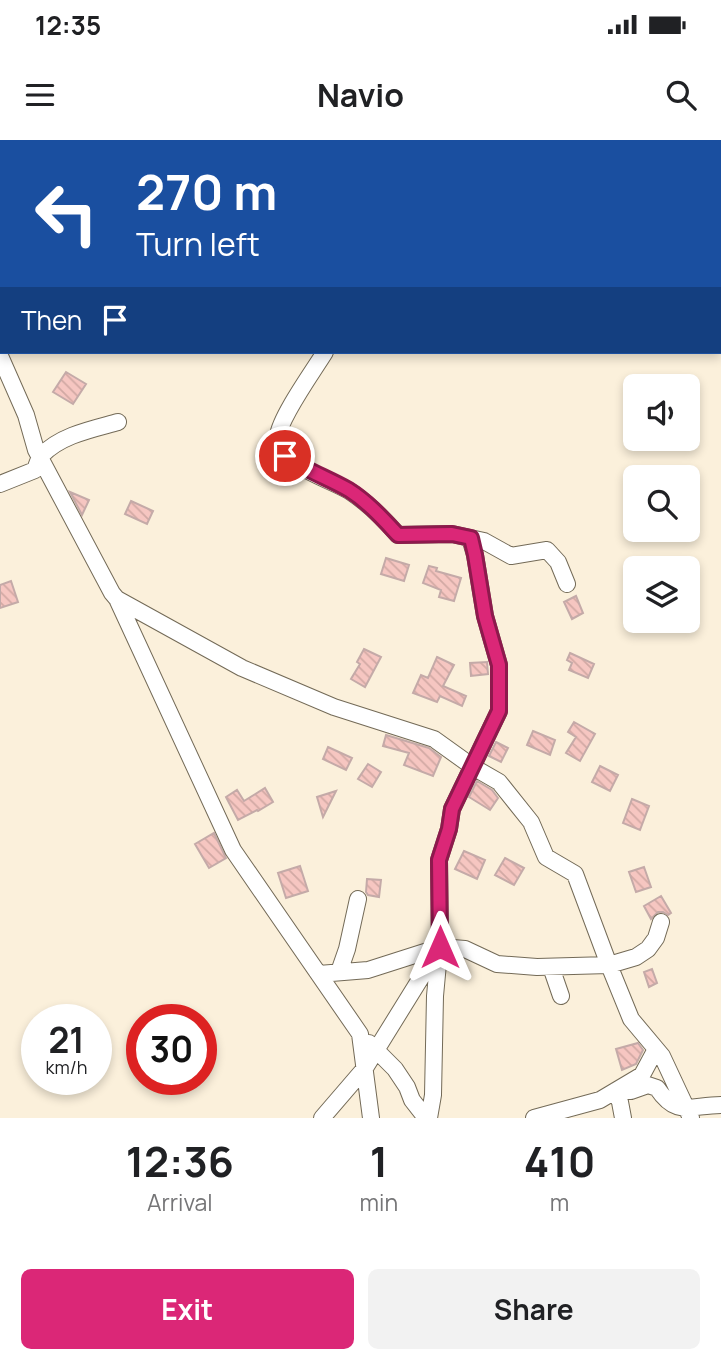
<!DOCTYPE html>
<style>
:root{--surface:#fff;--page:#f2f2f2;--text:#202124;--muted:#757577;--accent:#db2777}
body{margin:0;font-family:Manrope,sans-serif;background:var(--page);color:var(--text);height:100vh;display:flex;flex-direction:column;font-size:26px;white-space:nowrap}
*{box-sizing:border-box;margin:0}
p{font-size:23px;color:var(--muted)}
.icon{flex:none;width:38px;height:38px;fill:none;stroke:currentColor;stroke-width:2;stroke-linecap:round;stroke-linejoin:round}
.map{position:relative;height:978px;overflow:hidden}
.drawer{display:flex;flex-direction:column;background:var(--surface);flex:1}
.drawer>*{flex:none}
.banner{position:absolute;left:0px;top:0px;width:721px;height:214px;box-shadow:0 4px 10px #0003;background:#1a4fa0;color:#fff;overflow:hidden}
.buttons{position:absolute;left:623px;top:234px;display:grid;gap:14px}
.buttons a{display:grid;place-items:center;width:77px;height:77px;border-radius:10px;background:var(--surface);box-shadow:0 4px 10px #0003;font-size:35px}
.speed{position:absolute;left:21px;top:864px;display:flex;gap:14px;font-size:35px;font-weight:700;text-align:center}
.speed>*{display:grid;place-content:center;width:91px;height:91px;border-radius:50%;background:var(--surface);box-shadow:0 4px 10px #0003;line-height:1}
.speed small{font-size:18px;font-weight:400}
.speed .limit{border:10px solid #d22;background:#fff;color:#111}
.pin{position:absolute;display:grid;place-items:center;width:60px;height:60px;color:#fff;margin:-30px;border:4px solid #fff;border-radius:50%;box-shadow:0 2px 7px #0007}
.me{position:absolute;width:77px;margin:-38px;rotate:0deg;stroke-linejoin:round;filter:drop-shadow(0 0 5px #0008)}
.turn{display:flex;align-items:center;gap:24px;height:147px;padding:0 21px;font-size:32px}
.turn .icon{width:91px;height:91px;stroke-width:2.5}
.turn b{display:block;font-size:49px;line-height:60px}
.then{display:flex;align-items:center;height:66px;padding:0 21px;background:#0003;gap:14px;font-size:26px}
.eta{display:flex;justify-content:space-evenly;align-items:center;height:119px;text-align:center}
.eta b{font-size:42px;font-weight:700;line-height:49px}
.cta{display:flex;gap:14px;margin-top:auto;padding:14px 21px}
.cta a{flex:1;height:80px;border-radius:10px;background:var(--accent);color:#fff;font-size:28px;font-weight:700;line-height:80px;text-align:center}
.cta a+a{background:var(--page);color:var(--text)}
.status{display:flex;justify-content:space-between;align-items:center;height:49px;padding:0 35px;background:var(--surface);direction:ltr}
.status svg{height:19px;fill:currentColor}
header{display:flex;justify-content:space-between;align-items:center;height:91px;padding:0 21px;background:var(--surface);font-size:32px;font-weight:700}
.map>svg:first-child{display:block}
</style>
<div class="status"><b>12:35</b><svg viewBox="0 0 49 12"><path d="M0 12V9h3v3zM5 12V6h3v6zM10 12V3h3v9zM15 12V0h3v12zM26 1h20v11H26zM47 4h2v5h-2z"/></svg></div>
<header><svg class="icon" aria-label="menu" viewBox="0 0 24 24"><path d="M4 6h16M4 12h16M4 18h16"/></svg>Navio<svg class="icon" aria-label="search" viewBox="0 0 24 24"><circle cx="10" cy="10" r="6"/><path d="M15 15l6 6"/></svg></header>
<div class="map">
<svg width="721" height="978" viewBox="0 0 721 978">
<defs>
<pattern id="building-back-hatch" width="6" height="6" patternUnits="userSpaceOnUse" patternTransform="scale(1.75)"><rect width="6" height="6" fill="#f6c6c1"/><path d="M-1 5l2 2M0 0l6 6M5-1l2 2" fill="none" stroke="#d2a9a4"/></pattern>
</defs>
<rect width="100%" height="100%" fill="#fbf0db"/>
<!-- building -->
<path fill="url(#building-back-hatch)" stroke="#c4aaa8" stroke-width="2" d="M66 232 86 244 73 264 53 252Z
M70 352 89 360 82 375Z
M131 361 153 371 147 384 125 374Z
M386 418 409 425 404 441 381 434Z
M429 426 437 428 436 431 461 438 454 461 439 457 441 450 423 443Z
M11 441 18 462 0 468V445Z
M576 456 583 473 572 479 564 462Z
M364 509 381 517 365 547 351 539 360 524 357 522Z
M570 513 594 524 588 538 569 530 572 523 567 520Z
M437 517 454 525 443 546 466 556 462 566 440 556 437 562 413 553 421 535 428 538Z
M487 522 488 534 471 536 470 523Z
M574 582 595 594 580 621 566 613 576 597 568 592Z
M533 591 555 600 550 615 527 605Z
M386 595 429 608 441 617 433 636 404 625 409 613 383 606Z
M496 602 508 608 501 622 489 616Z
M328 607 352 618 346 630 323 619Z
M368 624 381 632 372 647 358 639Z
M600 626 618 635 610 651 592 642Z
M477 641 492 650 498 658 490 670 469 657Z
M265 648 273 662 258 671 257 670 238 680 226 657 237 650 244 661Z
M336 651 323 677 317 657Z
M632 659 649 666 640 690 623 683Z
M214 693 226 718 209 728 195 704Z
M464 711 485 720 477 739 455 729Z
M505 718 524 728 514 745 495 735Z
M300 726 308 751 286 758 278 733Z
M644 727 651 747 636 752 629 732Z
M367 739 381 740 379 757 368 755 366 752Z
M661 756 671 773 668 775 663 772H658L651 779 644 766Z
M652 829 657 843 649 847 644 832Z
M638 903 643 910 636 924 622 930 616 909Z"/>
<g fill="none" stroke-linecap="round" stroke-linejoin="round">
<defs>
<path id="minor" d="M380 0 381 2
M208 2 246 0
M566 2 567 0
M0 216 26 275 36 310 112 453 117 459 233 710 360 894 371 978
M0 344 35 330C37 325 38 319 42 315 61 295 93 289 118 282
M470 398 484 401 511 416 547 410 558 422 567 444
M117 459 242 528 334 567 434 599 473 627 499 642 531 682 546 717 575 734 609 825 631 879 662 916 691 978
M551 827 561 856
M339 832 347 809 358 759
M319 834 368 830 440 807 465 809 497 824 537 827 609 825 636 817 648 809 656 798 661 782
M369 903 395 929 407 947 412 960 426 978
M322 978 365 928 440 807 439 720 449 689 452 669 499 571V525L485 476 475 415 470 398 452 394 398 395C384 379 369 364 351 352 331 339 276 325 278 296 280 277 314 230 325 212
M429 978 433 955 435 856 439 813
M534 978 600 960 642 935 656 909
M623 978 620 962 615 951H631L648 945 657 948C677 978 690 965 721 965"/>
</defs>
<!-- minor casing -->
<use href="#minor" stroke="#736a57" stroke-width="18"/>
<!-- minor -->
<use href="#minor" stroke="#fff" stroke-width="16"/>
</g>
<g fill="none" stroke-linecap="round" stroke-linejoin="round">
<defs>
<path id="route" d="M285 316C305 330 328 338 349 350 368 362 383 379 398 395L452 394 471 398 475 415 485 476 499 525V571L452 669 449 689 439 720 440 807"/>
</defs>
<!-- route casing -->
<use href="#route" stroke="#8e194d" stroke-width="18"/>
<!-- route -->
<use href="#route" stroke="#db2777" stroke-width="12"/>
</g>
</svg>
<div class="buttons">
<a><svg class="icon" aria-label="sound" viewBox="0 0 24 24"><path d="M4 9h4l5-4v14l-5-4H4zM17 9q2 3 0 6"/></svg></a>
<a><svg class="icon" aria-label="search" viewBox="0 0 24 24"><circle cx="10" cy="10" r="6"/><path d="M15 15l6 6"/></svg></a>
<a><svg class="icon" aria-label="layers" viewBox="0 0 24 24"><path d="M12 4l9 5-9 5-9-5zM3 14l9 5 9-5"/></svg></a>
</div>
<div class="speed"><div>21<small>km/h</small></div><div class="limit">30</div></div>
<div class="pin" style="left:285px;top:316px;background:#d93025"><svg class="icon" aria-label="arrive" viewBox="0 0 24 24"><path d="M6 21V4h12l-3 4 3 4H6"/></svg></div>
<svg class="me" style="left:440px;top:807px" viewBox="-20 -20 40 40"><path d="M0-17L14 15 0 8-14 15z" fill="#db2777" stroke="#fff" stroke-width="4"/></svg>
<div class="banner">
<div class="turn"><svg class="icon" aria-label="left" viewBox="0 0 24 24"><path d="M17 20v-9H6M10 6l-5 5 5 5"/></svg><div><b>270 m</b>Turn left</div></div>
<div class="then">Then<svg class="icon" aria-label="arrive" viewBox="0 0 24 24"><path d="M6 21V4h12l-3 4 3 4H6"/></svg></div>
</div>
</div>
<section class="drawer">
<div class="eta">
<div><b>12:36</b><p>Arrival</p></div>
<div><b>1</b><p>min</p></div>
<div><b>410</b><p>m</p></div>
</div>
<div class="cta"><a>Exit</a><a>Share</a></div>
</section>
